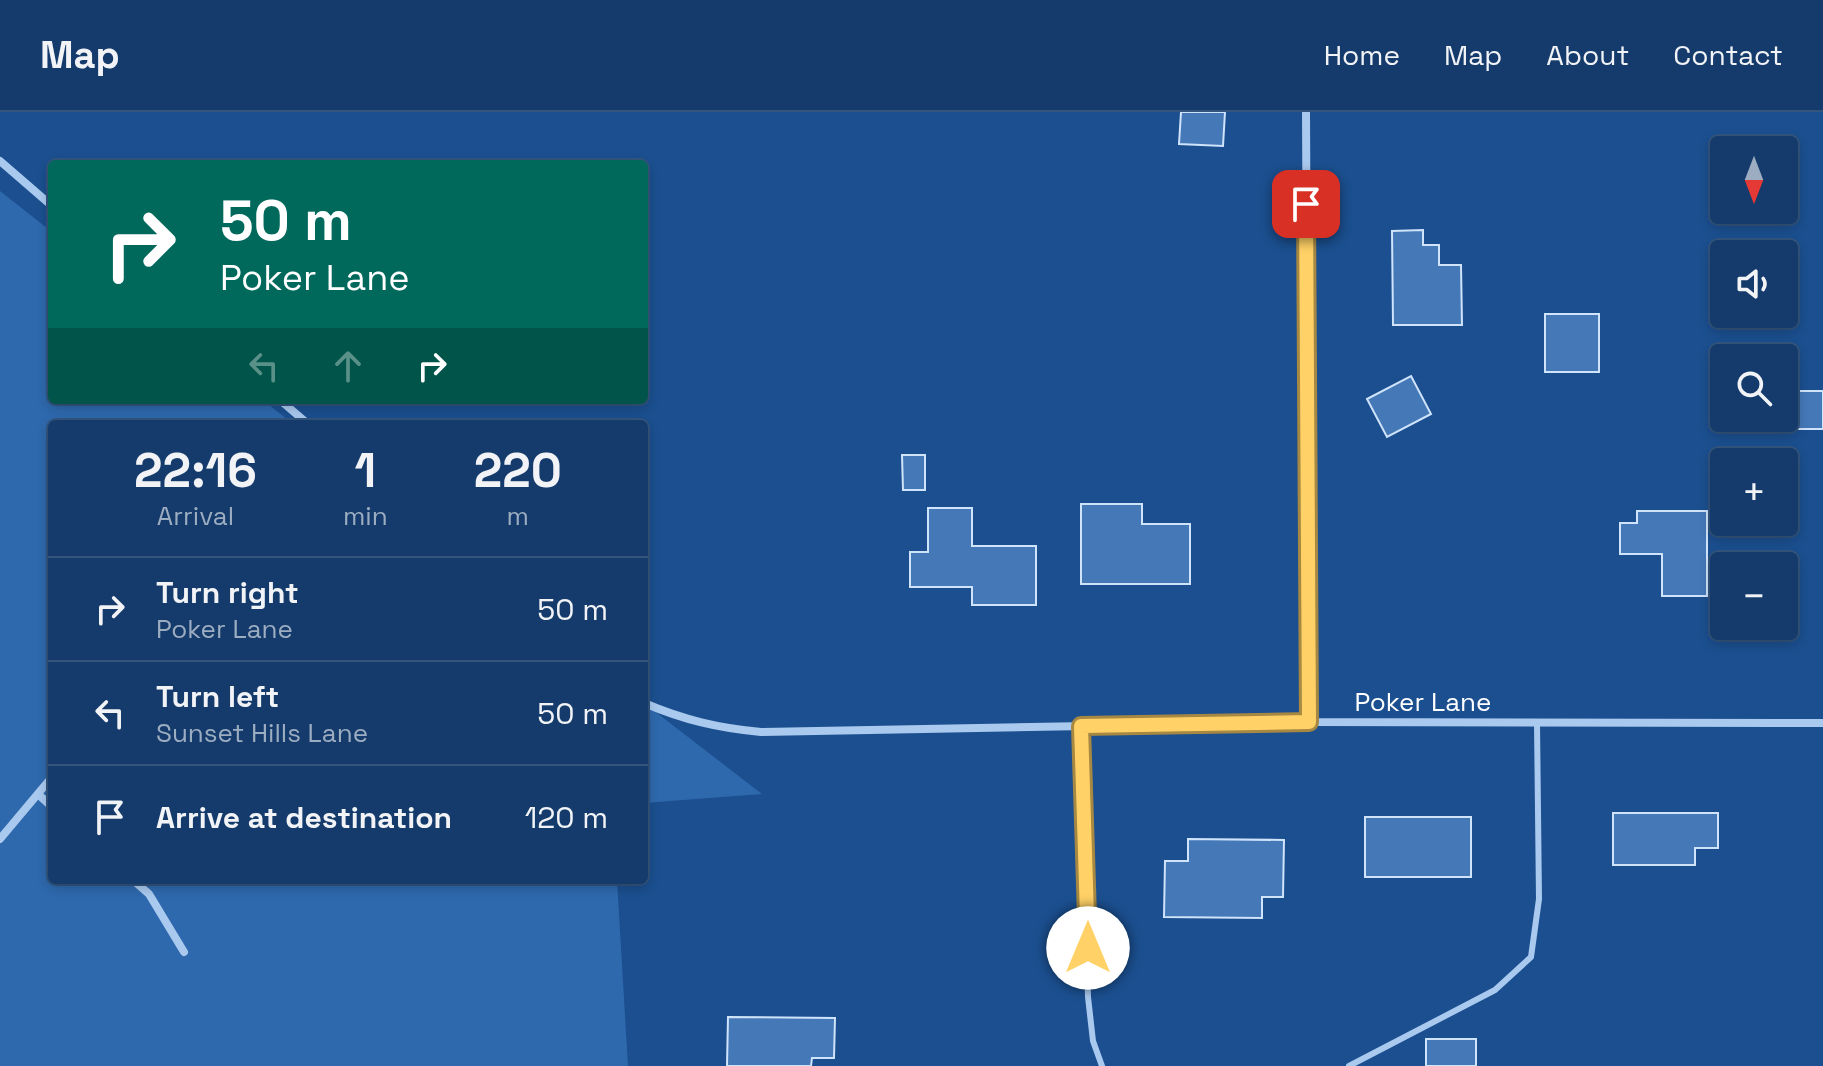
<!DOCTYPE html>
<meta charset="utf-8">
<style>
:root{--surface:#143b6b;--page:#1d4271;--text:#f1f3f6;--muted:#9dadc1;--line:#33557e}
body{margin:0;font-family:"Space Grotesk",sans-serif;background:var(--page);color:var(--text);height:100vh;display:flex;flex-direction:column;font-size:30px;white-space:nowrap}
*{box-sizing:border-box;margin:0}
p{font-size:26px;color:var(--muted)}
.icon{flex:none;width:44px;height:44px;fill:none;stroke:currentColor;stroke-width:2;stroke-linecap:round;stroke-linejoin:round}
.map{position:relative;flex:1;overflow:hidden}
.panel{position:absolute;left:48px;top:308px;width:600px;height:464px;display:flex;flex-direction:column;background:var(--surface);border-radius:8px;box-shadow:0 4px 12px #0003,0 0 0 2px var(--line)}
.panel>*{flex:none}
.banner{position:absolute;left:48px;top:48px;width:600px;height:244px;border-radius:8px;box-shadow:0 4px 12px #0003,0 0 0 2px var(--line);background:#00695c;color:#fff;overflow:hidden}
.needle{width:52px;rotate:180deg}
.tools{position:absolute;left:1710px;top:24px;display:grid;gap:16px}
.tools a{display:grid;place-items:center;width:88px;height:88px;border-radius:8px;background:var(--surface);box-shadow:0 4px 12px #0003,0 0 0 2px var(--line);font-size:40px}
.pin{position:absolute;display:grid;place-items:center;width:68px;height:68px;color:#fff;margin:-34px;border-radius:16px;box-shadow:0 4px 12px #0006}
.me{position:absolute;width:88px;margin:-44px;rotate:0deg;stroke-linejoin:round;filter:drop-shadow(0 0 6px #0008)}
.turn{display:flex;align-items:center;gap:28px;height:168px;padding:0 40px;font-size:36px}
.turn .icon{width:104px;height:104px;stroke-width:2.5}
.turn b{display:block;font-size:56px;line-height:68px}
.lanes{display:flex;align-items:center;height:76px;padding:0 40px;background:#0003;justify-content:center;gap:40px;direction:ltr}
.lanes .off{opacity:.35}
.eta{display:flex;justify-content:space-evenly;align-items:center;height:136px;text-align:center}
.eta b{font-size:48px;font-weight:800;line-height:56px}
ul{padding:0;list-style:none}
li{display:flex;align-items:center;gap:24px;height:104px;padding:0 40px;border-top:2px solid var(--line)}
li div{flex:1}
li b{display:block;font-size:30px}
li em{font-style:normal}
header{display:flex;align-items:center;gap:48px;box-sizing:border-box;height:112px;padding:0 40px;background:var(--surface);border-bottom:2px solid var(--line)}
header strong{font-size:38px}
nav{display:flex;gap:44px;margin-inline-start:auto;font-size:28px}
.map>svg:first-child{display:block}
</style>
<header>
<strong>Map</strong>
<nav><a>Home</a><a>Map</a><a>About</a><a>Contact</a></nav>
</header>
<div class="map">
<svg width="1823" height="954" viewBox="0 0 1823 954">
<rect width="100%" height="100%" fill="#1b4f8f"/>
<!-- green -->
<path fill="#2e69ad" d="M0 79 52 120V288H263L293 312H52V768H617L628 954H0Z
M644 591 762 682 644 691Z"/>
<!-- building -->
<path fill="#4478b7" stroke="#cfe3fa" stroke-width="2" d="M1181 0H1225L1223 34 1179 32Z
M1423 118V133H1439V153H1461L1462 213H1393L1392 119Z
M1545 202H1599V260H1545Z
M1411 264 1431 302 1387 325 1367 287Z
M1793 279H1823V317H1793Z
M902 343H925V378H903Z
M1081 392H1142V412H1190V472H1081Z
M928 396H972V434H1036V493H972V475H910V440H928Z
M1637 399H1707V484H1662V442H1620V411H1637Z
M1613 701H1718V736H1695V753H1613Z
M1365 705H1471V765H1365Z
M1188 727 1284 728 1283 785H1262V806L1164 805 1165 749H1188Z
M728 905 835 906 834 946H812L811 954H727Z
M1426 927H1476V954H1426Z"/>
<g fill="none" stroke-linecap="round" stroke-linejoin="round">
<!-- lane -->
<path stroke="#a9c9ee" stroke-width="6" d="M1081 614 1088 885 1093 929 1102 954
M1349 954 1495 878 1531 845 1539 787 1537 611"/>
<!-- street -->
<path stroke="#a9c9ee" stroke-width="8" d="M1306 0 1309 610
M0 49 52 94
M280 288 308 312
M644 591C684 608 718 616 761 620L1309 610 1823 611
M38 682 52 695
M0 727 52 665
M133 768 149 782 184 840"/>
</g>
<g fill="none" stroke-linecap="round" stroke-linejoin="round">
<defs>
<path id="route" d="M1088 836 1081 614 1309 610 1306 92"/>
</defs>
<!-- route casing -->
<use href="#route" stroke="#a68842" stroke-width="20"/>
<!-- route -->
<use href="#route" stroke="#ffd166" stroke-width="14"/>
</g>
<g text-anchor="middle" stroke-width="6" stroke-linejoin="round" paint-order="stroke">
<!-- street labels -->
<g font-size="26" fill="#fff" stroke="#1b4f8f">
<text x="1423" y="599">Poker Lane</text>
</g>
</g>
</svg>
<div class="tools">
<a><svg class="needle" viewBox="-14 -14 28 28"><path d="M0-13l5 13h-10z" fill="#e53935"/><path d="M0 13l5-13h-10z" fill="#9dadc1"/></svg></a>
<a><svg class="icon" aria-label="sound" viewBox="0 0 24 24"><path d="M4 9h4l5-4v14l-5-4H4zM17 9q2 3 0 6"/></svg></a>
<a><svg class="icon" aria-label="search" viewBox="0 0 24 24"><circle cx="10" cy="10" r="6"/><path d="M15 15l6 6"/></svg></a>
<a>+</a>
<a>−</a>
</div>
<div class="pin" style="left:1306px;top:92px;background:#d93025"><svg class="icon" aria-label="arrive" viewBox="0 0 24 24"><path d="M6 21V4h12l-3 4 3 4H6"/></svg></div>
<svg class="me" style="left:1088px;top:836px" viewBox="-20 -20 40 40"><circle r="19" fill="#fff"/><path d="M0-13L10 11 0 6-10 11z" fill="#ffd166"/></svg>
<div class="banner">
<div class="turn"><svg class="icon" aria-label="right" viewBox="0 0 24 24"><path d="M7 20v-9h11M14 6l5 5-5 5"/></svg><div><b>50 m</b>Poker Lane</div></div>
<div class="lanes"><svg class="icon off" aria-label="left" viewBox="0 0 24 24"><path d="M17 20v-9H6M10 6l-5 5 5 5"/></svg><svg class="icon off" aria-label="ahead" viewBox="0 0 24 24"><path d="M12 20V5M6 11l6-6 6 6"/></svg><svg class="icon" aria-label="right" viewBox="0 0 24 24"><path d="M7 20v-9h11M14 6l5 5-5 5"/></svg></div>
</div>
<section class="panel">
<div class="eta">
<div><b>22:16</b><p>Arrival</p></div>
<div><b>1</b><p>min</p></div>
<div><b>220</b><p>m</p></div>
</div>
<ul>
<li><svg class="icon" aria-label="right" viewBox="0 0 24 24"><path d="M7 20v-9h11M14 6l5 5-5 5"/></svg><div><b>Turn right</b><p>Poker Lane</p></div><em>50 m</em></li>
<li><svg class="icon" aria-label="left" viewBox="0 0 24 24"><path d="M17 20v-9H6M10 6l-5 5 5 5"/></svg><div><b>Turn left</b><p>Sunset Hills Lane</p></div><em>50 m</em></li>
<li><svg class="icon" aria-label="arrive" viewBox="0 0 24 24"><path d="M6 21V4h12l-3 4 3 4H6"/></svg><div><b>Arrive at destination</b></div><em>120 m</em></li>
</ul>
</section>
</div>
